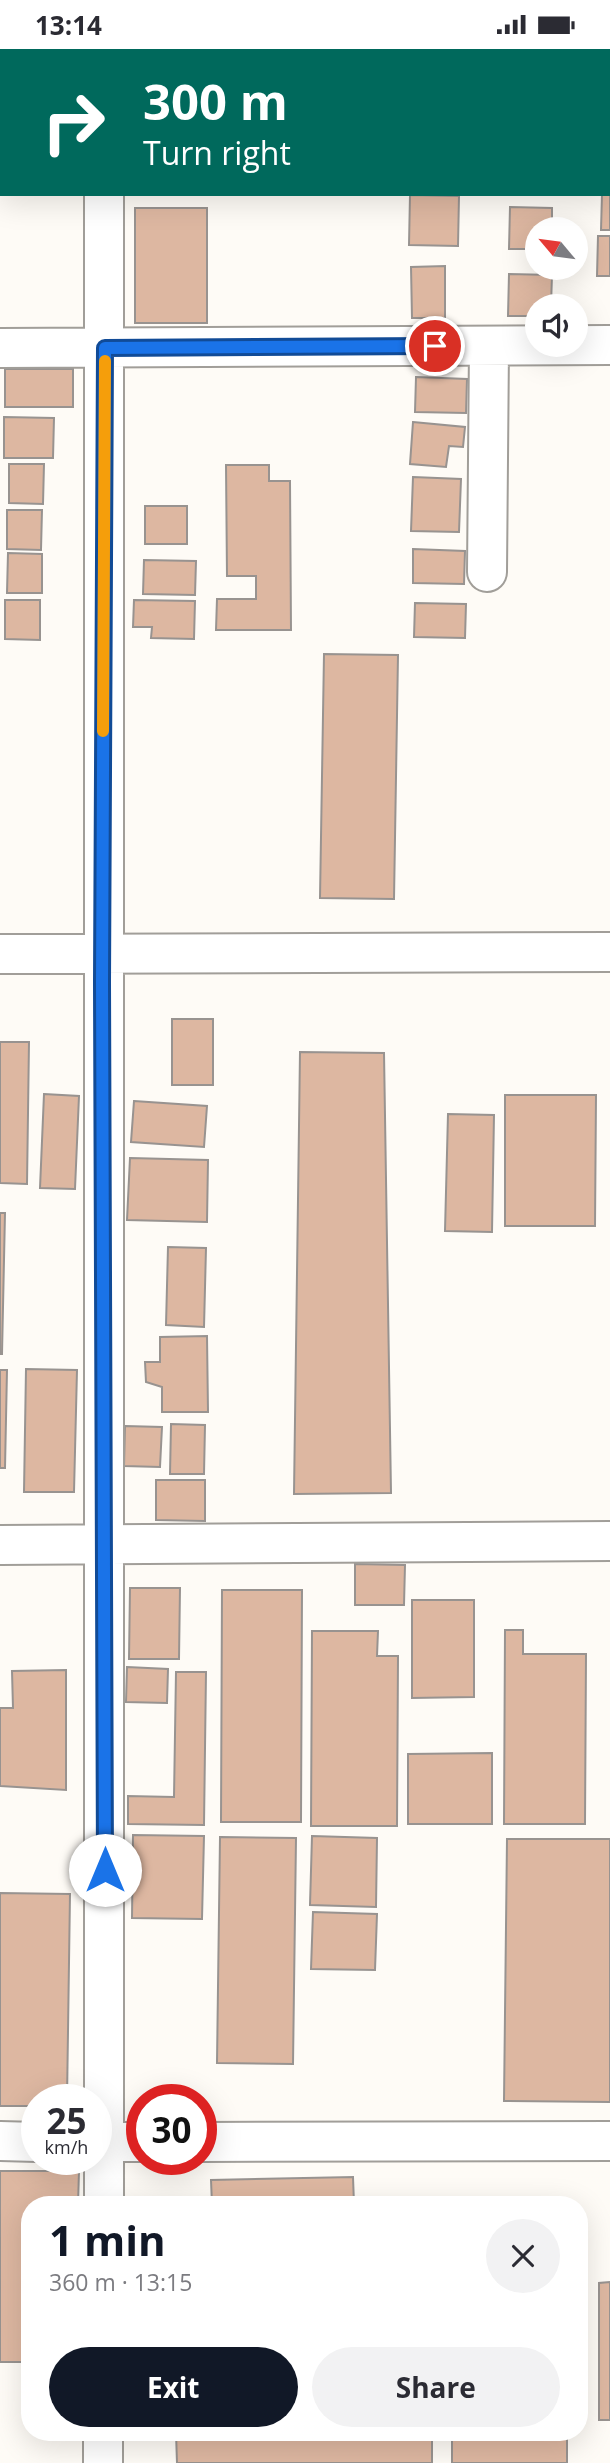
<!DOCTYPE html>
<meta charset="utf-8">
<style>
:root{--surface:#fff;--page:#f2f2f3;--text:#2b2b33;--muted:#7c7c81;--accent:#111827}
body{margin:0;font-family:"Open Sans",sans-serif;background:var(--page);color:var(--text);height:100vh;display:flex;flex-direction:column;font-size:26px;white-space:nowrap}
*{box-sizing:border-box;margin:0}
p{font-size:23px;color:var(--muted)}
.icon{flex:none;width:38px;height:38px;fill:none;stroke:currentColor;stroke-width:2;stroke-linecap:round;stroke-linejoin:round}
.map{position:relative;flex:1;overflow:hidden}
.side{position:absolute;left:21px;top:2147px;width:567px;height:245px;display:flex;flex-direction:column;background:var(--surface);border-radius:28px;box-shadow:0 7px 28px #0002}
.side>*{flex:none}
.top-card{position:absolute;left:0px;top:0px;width:611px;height:147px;box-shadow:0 7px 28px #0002;background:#00695c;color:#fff;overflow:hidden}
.needle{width:46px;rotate:299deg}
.controls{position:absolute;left:525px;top:168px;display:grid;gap:14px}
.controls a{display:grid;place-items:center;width:63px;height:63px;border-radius:50%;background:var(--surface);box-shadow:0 7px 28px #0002;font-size:35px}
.speed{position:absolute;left:21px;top:2035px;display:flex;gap:14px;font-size:35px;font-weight:700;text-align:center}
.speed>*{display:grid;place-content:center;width:91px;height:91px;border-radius:50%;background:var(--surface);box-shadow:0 7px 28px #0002;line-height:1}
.speed small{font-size:18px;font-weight:400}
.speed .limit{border:10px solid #d22;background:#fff;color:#111}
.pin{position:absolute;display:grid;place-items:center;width:60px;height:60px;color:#fff;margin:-30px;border:4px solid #fff;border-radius:50%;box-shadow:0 2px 7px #0007}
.me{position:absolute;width:77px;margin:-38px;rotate:0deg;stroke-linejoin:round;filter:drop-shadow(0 0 5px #0008)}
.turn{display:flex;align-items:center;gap:24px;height:147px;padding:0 28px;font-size:32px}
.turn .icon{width:91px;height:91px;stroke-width:2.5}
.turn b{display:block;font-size:49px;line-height:60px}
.round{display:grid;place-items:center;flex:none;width:74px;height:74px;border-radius:37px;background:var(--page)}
.overview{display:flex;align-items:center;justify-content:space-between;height:119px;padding:0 28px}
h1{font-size:42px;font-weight:700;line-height:52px;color:var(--accent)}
.button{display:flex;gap:14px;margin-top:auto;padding:14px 28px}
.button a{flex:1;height:80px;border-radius:42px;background:var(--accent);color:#fff;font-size:28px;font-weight:700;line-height:80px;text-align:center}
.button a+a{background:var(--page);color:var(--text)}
.status{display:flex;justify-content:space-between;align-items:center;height:49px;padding:0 35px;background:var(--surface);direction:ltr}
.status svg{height:19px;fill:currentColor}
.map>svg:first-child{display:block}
</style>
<div class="status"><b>13:14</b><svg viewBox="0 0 49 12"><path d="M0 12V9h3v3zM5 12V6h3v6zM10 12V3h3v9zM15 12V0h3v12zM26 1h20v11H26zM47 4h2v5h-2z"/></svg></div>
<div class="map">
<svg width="610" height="2414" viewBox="0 0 610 2414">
<rect width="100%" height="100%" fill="#fefbf6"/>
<!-- building -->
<path fill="#ddb7a1" stroke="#989390" stroke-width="2" d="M610 141V181H601L602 145H609Z
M410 146 459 147 458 197 409 196Z
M510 158 552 159V180H537V200H509Z
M135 159H207V274H135Z
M598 187H610V227H597Z
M445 217V269H412L411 218Z
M509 225 552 226 551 257H537V267H508Z
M5 320H73V358H5Z
M416 328 467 330 466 364 415 363Z
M4 368 54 369 53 409H4Z
M413 373 465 378 463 398 449 397 446 418 410 415Z
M9 415H44L43 455 9 454Z
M226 416H269V432H290L291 581H216L217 550H256V527H227Z
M413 428 461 430 459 483 411 482Z
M145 457H187V495H145Z
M7 461H42L41 501 7 500Z
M413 500 465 502 464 535 413 534Z
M8 504 42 505V544H7Z
M144 511 196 512 195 546 143 545Z
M5 551H40V591L5 590Z
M134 551 195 552 194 590 151 589 152 578H133Z
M415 554 466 555 465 589 414 588Z
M324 605 398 606 394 850 320 849Z
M172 970H213V1036H172Z
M0 993H29L27 1135 0 1134Z
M300 1003 384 1004 391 1444 294 1445Z
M44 1045 79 1047 75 1140 40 1139Z
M505 1046H596L595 1177H505Z
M134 1052 207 1057 204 1098 131 1093Z
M448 1065 494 1066 492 1183 445 1182Z
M130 1109 208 1111 207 1173 127 1171Z
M0 1164H5L2 1305H0Z
M168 1198 206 1199 204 1278 166 1276Z
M207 1287 208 1363H162V1338L146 1333 145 1313H160V1288Z
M26 1320 77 1321 74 1443H24Z
M0 1321H7L5 1419H0Z
M171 1375 205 1376 204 1425H170Z
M125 1377 162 1378 160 1418 124 1417Z
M156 1431H205V1472L156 1471Z
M355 1515 405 1516 404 1556H355Z
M130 1539H180L179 1610H129Z
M222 1541H302L301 1773H221Z
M412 1551H474V1648L412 1649Z
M505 1581H523V1605H586L585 1775H504Z
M312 1582H378L377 1607H398L397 1777H311Z
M127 1618 168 1620 167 1654 126 1653Z
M66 1621V1741L0 1737V1659H13L12 1622Z
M176 1623H206L204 1776 128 1775V1747L174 1748Z
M492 1704V1775H408V1705Z
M133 1786 204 1787 202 1870 132 1869Z
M312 1787 377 1789 376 1858 310 1856Z
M220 1788 296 1789 293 2015 217 2014Z
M507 1790H610V2053L504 2052Z
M0 1844 70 1845 67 2051H37V2057H0Z
M313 1863 377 1865 375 1921 311 1920Z
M0 2122H79L78 2156H30L28 2313H0Z
M353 2128 354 2155 428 2156H212L211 2131Z
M610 2233V2371H599V2234Z
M176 2384H432V2414H177Z
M452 2384H567V2414H452Z"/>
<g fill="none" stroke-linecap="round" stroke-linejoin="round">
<defs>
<path id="minor" d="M104 0V2
M609 117H610
M104 145V2156
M0 299 610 296
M487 523 489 297
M0 905 610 903
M0 1496 610 1492
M0 2092 37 2093
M96 2093H142
M201 2093 610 2092
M103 2414V2384"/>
</defs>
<!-- minor casing -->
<use href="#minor" stroke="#a19e99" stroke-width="42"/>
<!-- minor -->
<use href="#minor" stroke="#fff" stroke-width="38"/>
</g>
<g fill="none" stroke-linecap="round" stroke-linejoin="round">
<defs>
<path id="route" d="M105 1821 102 933 105 299 435 297"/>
</defs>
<!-- route casing -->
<use href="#route" stroke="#114b97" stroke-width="18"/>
<!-- route -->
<use href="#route" stroke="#1a73e8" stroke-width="12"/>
<!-- slow -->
<path stroke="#f59e0b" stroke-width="12" d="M103 682 105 312"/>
</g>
</svg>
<div class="controls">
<a><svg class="needle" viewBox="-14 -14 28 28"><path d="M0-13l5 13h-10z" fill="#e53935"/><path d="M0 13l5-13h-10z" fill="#7c7c81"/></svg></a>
<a><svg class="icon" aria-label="sound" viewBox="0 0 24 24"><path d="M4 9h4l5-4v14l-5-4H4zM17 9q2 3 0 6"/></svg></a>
</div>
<div class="speed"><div>25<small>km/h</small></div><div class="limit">30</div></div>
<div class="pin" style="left:435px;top:297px;background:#d93025"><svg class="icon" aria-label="arrive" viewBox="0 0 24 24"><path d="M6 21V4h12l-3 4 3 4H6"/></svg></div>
<svg class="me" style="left:105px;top:1821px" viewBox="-20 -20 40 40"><circle r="19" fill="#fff"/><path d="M0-13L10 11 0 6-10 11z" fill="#1a73e8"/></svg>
<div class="top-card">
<div class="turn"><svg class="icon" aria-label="right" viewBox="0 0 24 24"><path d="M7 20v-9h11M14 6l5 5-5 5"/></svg><div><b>300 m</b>Turn right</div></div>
</div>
<section class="side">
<div class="overview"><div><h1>1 min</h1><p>360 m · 13:15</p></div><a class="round"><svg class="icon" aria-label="close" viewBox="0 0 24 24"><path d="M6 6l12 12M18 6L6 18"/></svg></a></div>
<div class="button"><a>Exit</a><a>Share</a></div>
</section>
</div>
